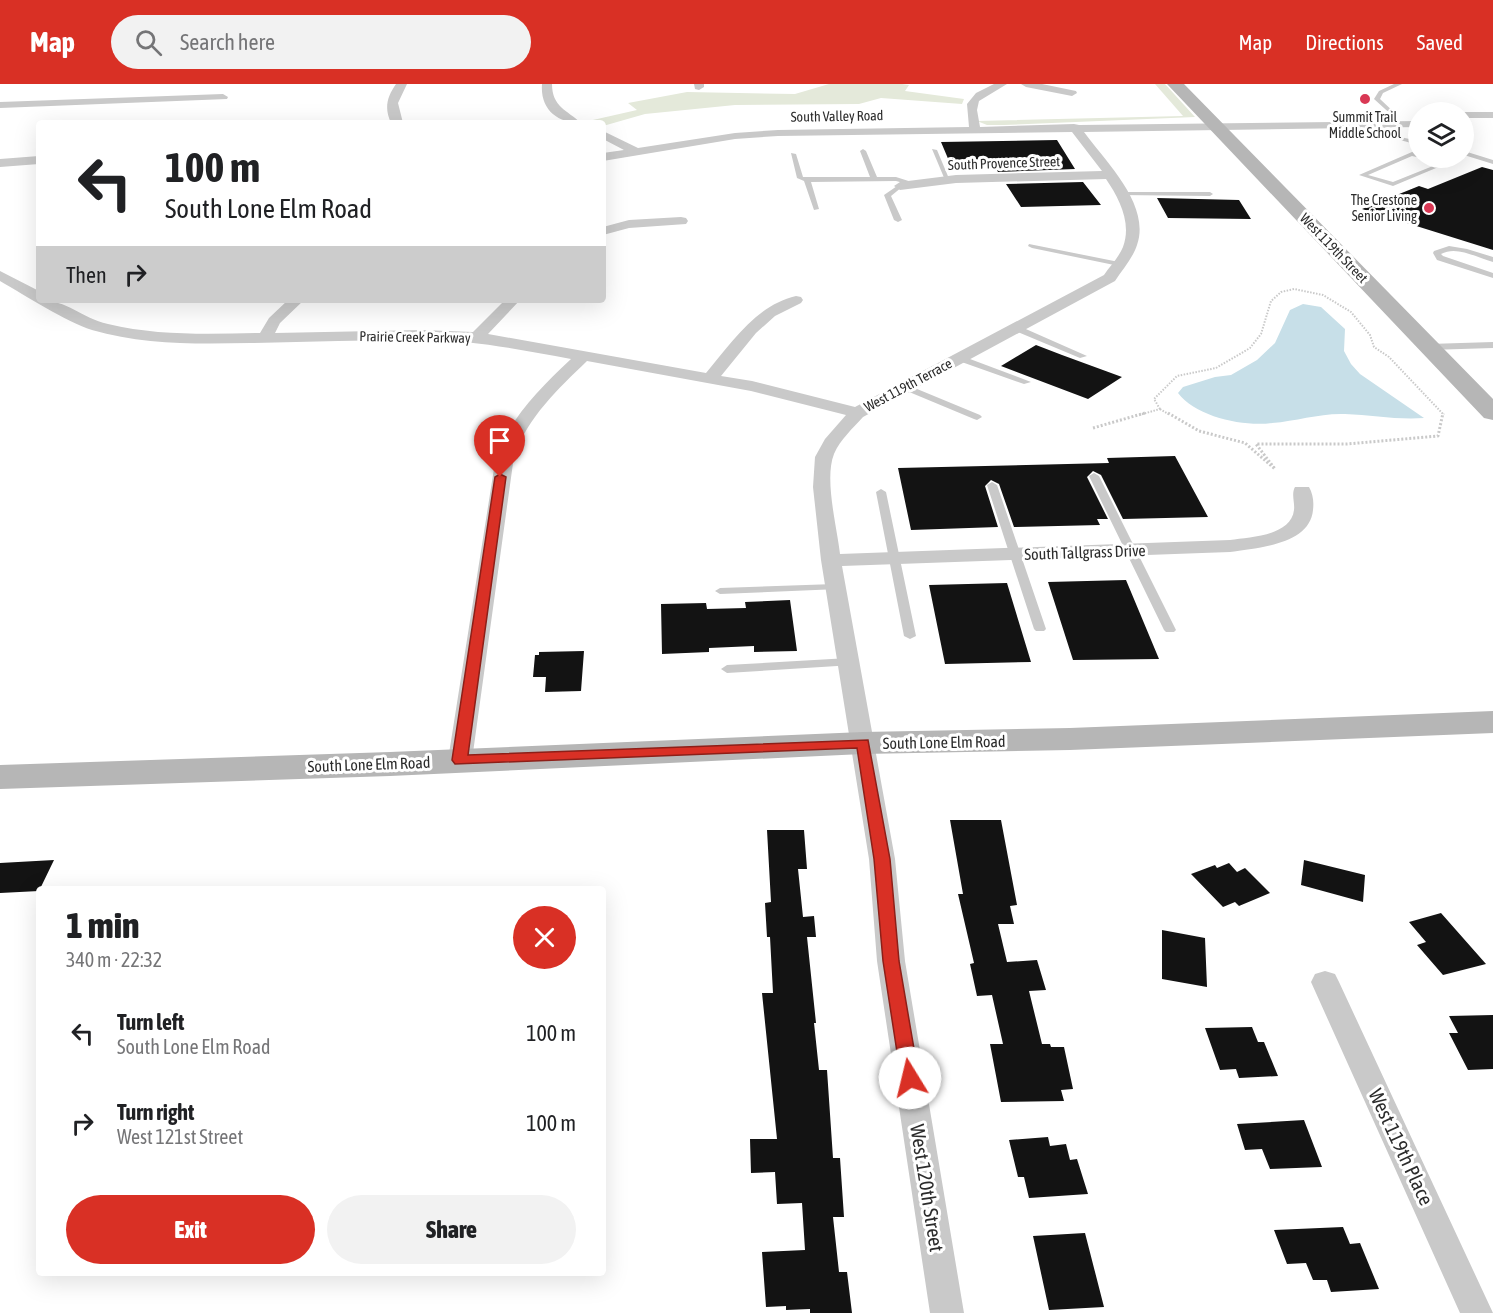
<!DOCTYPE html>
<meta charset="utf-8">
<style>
:root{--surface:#fff;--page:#f2f2f2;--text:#202124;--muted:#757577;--accent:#d93025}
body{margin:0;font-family:"Asap Condensed",sans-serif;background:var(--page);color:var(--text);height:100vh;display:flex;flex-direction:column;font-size:22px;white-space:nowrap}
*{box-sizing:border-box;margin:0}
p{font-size:20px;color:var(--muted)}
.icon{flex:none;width:33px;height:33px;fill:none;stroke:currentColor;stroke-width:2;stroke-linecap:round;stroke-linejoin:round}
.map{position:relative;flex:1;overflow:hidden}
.drawer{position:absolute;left:36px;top:802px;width:570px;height:390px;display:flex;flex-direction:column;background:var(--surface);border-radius:6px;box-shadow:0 6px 24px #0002}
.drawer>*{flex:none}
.guide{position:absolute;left:36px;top:36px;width:570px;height:183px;border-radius:6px;box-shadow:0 6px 24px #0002;background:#fff;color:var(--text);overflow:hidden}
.fabs{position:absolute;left:1408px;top:18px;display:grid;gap:12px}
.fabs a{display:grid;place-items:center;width:66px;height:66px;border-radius:50%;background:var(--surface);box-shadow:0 6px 24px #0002;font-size:30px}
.pin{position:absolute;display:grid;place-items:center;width:51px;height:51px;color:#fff;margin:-62px -26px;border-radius:50% 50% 50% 0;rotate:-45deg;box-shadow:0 0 6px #0007}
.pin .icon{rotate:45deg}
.me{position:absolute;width:66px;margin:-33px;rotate:351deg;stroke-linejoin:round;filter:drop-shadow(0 0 4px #0008)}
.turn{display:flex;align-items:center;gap:21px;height:126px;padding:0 30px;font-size:27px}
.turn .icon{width:78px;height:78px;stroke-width:2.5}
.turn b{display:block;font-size:42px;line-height:51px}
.then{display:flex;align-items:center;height:57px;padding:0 30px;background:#0003;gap:12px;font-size:22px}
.round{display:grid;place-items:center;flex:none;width:63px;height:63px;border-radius:32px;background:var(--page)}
.summary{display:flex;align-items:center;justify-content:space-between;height:102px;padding:0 30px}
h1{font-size:36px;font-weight:800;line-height:45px}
.action{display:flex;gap:12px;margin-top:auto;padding:12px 30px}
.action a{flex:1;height:69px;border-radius:36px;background:var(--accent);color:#fff;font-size:24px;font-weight:800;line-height:69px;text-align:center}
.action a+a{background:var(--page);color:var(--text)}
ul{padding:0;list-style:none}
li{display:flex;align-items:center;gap:18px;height:90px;padding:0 30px}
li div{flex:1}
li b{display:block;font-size:22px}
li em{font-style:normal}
header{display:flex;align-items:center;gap:36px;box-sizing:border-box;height:84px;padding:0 30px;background:var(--accent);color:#fff}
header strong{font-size:28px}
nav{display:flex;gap:33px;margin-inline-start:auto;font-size:21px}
.search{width:420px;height:54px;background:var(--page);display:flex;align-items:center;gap:15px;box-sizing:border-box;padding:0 21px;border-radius:33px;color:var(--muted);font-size:22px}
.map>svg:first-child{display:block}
</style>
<header>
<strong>Map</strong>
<div class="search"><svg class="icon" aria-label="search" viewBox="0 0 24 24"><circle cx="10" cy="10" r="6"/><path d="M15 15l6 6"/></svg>Search here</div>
<nav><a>Map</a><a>Directions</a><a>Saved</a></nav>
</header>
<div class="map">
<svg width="1493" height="1229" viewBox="0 0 1493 1229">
<rect width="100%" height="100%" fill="#fff"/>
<!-- green -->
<path fill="#e4e9da" d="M829 0H902L909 1 905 7 964 15 962 20 881 14 859 20 735 21 645 30 603 42V39L584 38 637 26 628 19 687 8 795 10Z
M1155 0H1165L1195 33 1004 41H987L977 37 1183 32Z"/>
<!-- water -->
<path fill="#c7dfe8" d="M1303 220 1321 223 1345 245 1344 267 1351 280 1360 290 1424 334C1397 336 1372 331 1345 330 1320 329 1297 337 1272 339 1244 343 1196 333 1178 309L1183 303 1215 293 1231 291 1257 276 1275 259 1290 226Z"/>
<!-- building -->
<path fill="#131313" d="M1057 56 1075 85 998 88 995 83 952 84 941 58Z
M1482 83 1493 86V166L1362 125 1419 102 1428 105Z
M1083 98 1101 121 1021 123 1006 100Z
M1157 114 1239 116 1251 135 1168 134Z
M1036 261 1062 271 1122 293 1088 315 1001 282Z
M1175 372 1208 433 1123 435 1101 391 1093 387 1087 393 1108 435H1097L1100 441 1014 443 999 400 991 396 985 402 998 443 911 446 898 384 1109 379 1107 374Z
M1126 496 1159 575 1073 576 1048 498Z
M1007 499 1031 578 945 580 929 501Z
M790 516 797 567 754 568V562L709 564V568L662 570 661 520 706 519 707 525 746 524 745 518Z
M584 567 581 607 545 608 546 593H533L535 571H539V568Z
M950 736H1001L1017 821 1010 822 1014 840H998L1007 878 1037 876 1046 906 1029 907 1042 960H1050L1051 963H1064L1073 1005 1061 1006 1064 1017 1001 1018 990 960H1003L992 911 977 912 970 880 974 879 958 810H963Z
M767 746H804L807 785H798L803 833 814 832 816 853H807L816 939H814L819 986H827L833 1074H840L844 1133H833L839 1188H847L852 1229H810V1225L786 1226V1222L766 1223 762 1168 805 1166 802 1119 777 1120 775 1088 751 1089 750 1055H777L762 909H773L770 853H767L765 819 771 818Z
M54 776 39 807 0 809V779Z
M1304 776 1365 791 1363 818 1301 801Z
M1229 779 1237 788 1245 784 1270 809 1239 822 1235 818 1223 823 1191 790 1215 781 1217 784Z
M1441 829 1486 880 1443 891 1417 861 1426 858 1409 838Z
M1162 846 1205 854 1207 903 1162 895Z
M1493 931V985L1468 986 1449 949H1458L1449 932Z
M1252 943 1258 958H1264L1278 992 1239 994 1236 985 1220 986 1205 944Z
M1304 1036 1322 1083 1270 1085 1262 1065 1245 1066 1237 1040Z
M1048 1053 1050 1062 1066 1060 1070 1076 1077 1075 1088 1110 1029 1114 1024 1093H1018L1009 1056Z
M1343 1143 1350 1160 1360 1159 1379 1205 1331 1208 1327 1196H1313L1306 1179 1287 1180 1274 1146Z
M1085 1149 1104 1223 1049 1226 1033 1152Z"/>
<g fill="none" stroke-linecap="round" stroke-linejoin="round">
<!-- path-far1 -->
<path stroke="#c9c9c9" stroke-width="2" stroke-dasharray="1.5 1.5" stroke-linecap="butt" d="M1160 325 1170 331
M1160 325 1154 315 1177 292 1216 284 1250 264 1261 250 1271 217 1281 208 1294 205 1323 211 1351 228 1370 251 1374 263 1389 273 1444 331
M1139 331 1160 325"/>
<!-- path -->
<path stroke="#c9c9c9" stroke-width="3" stroke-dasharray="2 2" stroke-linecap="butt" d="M1168 329 1199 347 1245 359 1275 385 1256 360H1347L1438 352 1443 329
M1093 344 1145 329"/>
<!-- lane -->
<path fill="#c9c9c9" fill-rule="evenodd" d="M1394 0H1402L1383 9 1380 15 1397 31 1395 34 1374 15 1379 7Z
M1378 38 1400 53 1419 57V61L1396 55 1376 41Z
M863 65 866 67 877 93H896L918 100 915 102 896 97 811 98 819 125 814 126 804 97 797 94 791 69 796 70 803 93H870L860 67Z
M932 65 937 66 950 97 945 96Z
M1464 67 1493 76V80L1464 71Z
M1412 68 1419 70V74H1421L1412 72 1368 91 1393 98 1453 74H1460L1393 102 1359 91Z
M900 100 902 101V103L891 112 902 136 898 138 894 136 884 111Z
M1122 108H1210L1213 110 1210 112 1120 111V109Z
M1029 160 1119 178 1123 180 1119 182 1032 164 1028 162Z
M1449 162 1467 165 1493 173V178C1477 174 1457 161 1441 170L1443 172 1493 189V194L1437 176 1433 169 1434 167Z
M1013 242H1019L1087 272 1080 274 1013 246Z
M1493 258V264L1429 266 1425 263 1429 260Z
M956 272H962L1031 298 1024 300 956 276Z
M905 300 980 331 982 333 977 336 974 335 902 305V301Z
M1094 389 1099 392 1176 546 1174 548H1166L1164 546 1089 392Z
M992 398 997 401 1046 545 1044 547H1036L1034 545 987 401Z
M881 405 886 408 916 552 910 555 904 552 876 408Z
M835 500 840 503 839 505 720 510 715 507 720 504Z
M849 574 855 578 853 581 727 589 721 585 727 581Z"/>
<!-- street -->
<path fill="#c9c9c9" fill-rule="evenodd" d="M396 0H407L398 19 403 39H391C384 24 387 13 396 0Z
M542 0H552C552 23 567 26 581 39 557 39 540 25 542 0Z
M694 0H704V3L699 6 695 5Z
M994 0H1007L979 17 977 26 980 43 1074 40 1079 41 1419 37V43L1084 48C1106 78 1151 121 1137 161 1133 174 1122 186 1115 197L863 333C853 344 840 356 834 370 824 395 837 443 840 470L1230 456C1250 453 1291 452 1294 426 1295 418 1291 410 1295 403H1309C1313 410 1314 418 1313 426 1310 461 1256 464 1230 468L842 482 895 775 905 877 964 1229H930L877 877 869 775 821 476 813 403 815 373 825 355 846 331 751 307 587 277C557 306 529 332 514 372L472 676 468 682 460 684 452 682 448 676 496 372C512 332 540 304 571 275 522 266 473 256 423 256 365 256 307 258 250 259 197 260 143 261 92 246 65 237 26 212 0 197V187L39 207V216C68 216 81 234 108 240 158 252 208 250 260 249L269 234 288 216H304L280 239 275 249 424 246 473 248 505 216H520L488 250 706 289C731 260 756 221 796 212L801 213 803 216 801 219 775 232 756 249 721 292 752 297 855 323 1104 191C1110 182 1119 173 1123 163 1132 139 1119 114 1106 95L956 99 900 106 894 102 900 98 956 91 1102 87 1072 48 778 52 735 55 603 77V69L624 66 603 55V47L638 64 735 49 778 46 969 43 967 20 976 9Z
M1021 0H1042L1076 7 1077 9 1072 12 1026 3Z
M223 10 228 13 227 15 0 24V18Z
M1460 28H1493V34H1464V28Z
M39 72V80L0 83V75Z
M681 133 686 134 688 137 686 140 629 144 603 151V143L629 136Z
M1325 887 1335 890 1339 898 1493 1229H1460L1311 898 1315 890Z"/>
<!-- secondary -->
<path fill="#b6b6b6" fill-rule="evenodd" d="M1167 0H1184L1493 315V336L1484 334Z
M1493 627V649L1070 666 863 670 390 692 0 705V681L390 668 863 648 1070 644Z"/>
</g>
<!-- route -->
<path fill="#d93025" stroke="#8d1f18" stroke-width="1.5" d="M500 390 506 393 468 671 868 656 890 775 899 877 919 994 916 1000 910 1002 903 1000 901 994 883 877 874 775 857 664 455 680 452 676 495 393Z"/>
<!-- markers -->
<g fill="#d93854" stroke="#fff" stroke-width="2">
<circle cx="1365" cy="15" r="6"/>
<circle cx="1429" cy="124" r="6"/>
</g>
<g text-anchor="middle" stroke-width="6" stroke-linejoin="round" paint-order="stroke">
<!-- far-street labels -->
<g font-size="14" fill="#2c2c2c" stroke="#fff">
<text transform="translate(837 32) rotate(-1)" y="5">South Valley Road</text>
<text transform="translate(1004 79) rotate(-2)" y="5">South Provence Street</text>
<text transform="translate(1334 164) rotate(46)" y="5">West 119th Street</text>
<text transform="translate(415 253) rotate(1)" y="5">Prairie Creek Parkway</text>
<text transform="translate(908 301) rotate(-28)" y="5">West 119th Terrace</text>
</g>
<!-- far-poi labels -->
<g font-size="14" fill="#2c2c2c" stroke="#fff">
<text x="1365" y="38">Summit Trail<tspan x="1365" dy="16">Middle School</tspan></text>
<text x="1417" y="121" text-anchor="end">The Crestone<tspan x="1417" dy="16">Senior Living</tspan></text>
</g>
<!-- street labels -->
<g font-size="16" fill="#2c2c2c" stroke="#fff">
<text transform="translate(1085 468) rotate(-2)" y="6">South Tallgrass Drive</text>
<text transform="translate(944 658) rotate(-1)" y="6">South Lone Elm Road</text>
<text transform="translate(369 680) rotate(-2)" y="6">South Lone Elm Road</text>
</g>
<!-- near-street labels -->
<g font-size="20" fill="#2c2c2c" stroke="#fff">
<text transform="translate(1401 1063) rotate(65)" y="7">West 119th Place</text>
<text transform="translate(927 1104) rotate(81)" y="7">West 120th Street</text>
</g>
</g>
</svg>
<div class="fabs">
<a><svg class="icon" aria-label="layers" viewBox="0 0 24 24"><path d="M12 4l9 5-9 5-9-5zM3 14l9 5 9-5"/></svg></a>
</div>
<div class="pin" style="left:500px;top:393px;background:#d93025"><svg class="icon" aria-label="arrive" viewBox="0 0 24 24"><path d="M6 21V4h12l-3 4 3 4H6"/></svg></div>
<svg class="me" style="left:910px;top:994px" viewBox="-20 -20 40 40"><circle r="19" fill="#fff"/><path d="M0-13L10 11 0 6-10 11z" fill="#d93025"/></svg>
<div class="guide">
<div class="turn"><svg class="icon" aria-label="left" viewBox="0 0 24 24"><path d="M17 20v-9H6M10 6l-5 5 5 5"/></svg><div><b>100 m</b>South Lone Elm Road</div></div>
<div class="then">Then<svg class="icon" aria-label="right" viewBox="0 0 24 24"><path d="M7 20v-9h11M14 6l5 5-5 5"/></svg></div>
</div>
<section class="drawer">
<div class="summary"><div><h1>1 min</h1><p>340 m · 22:32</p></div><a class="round" style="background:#d93025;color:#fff"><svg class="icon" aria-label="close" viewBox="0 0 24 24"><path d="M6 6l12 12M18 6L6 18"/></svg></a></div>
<ul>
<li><svg class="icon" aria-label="left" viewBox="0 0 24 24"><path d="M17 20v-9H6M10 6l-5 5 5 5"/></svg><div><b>Turn left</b><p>South Lone Elm Road</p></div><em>100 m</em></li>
<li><svg class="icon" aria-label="right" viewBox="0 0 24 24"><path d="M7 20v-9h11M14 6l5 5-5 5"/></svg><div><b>Turn right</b><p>West 121st Street</p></div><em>100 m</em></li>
</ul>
<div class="action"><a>Exit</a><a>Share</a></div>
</section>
</div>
